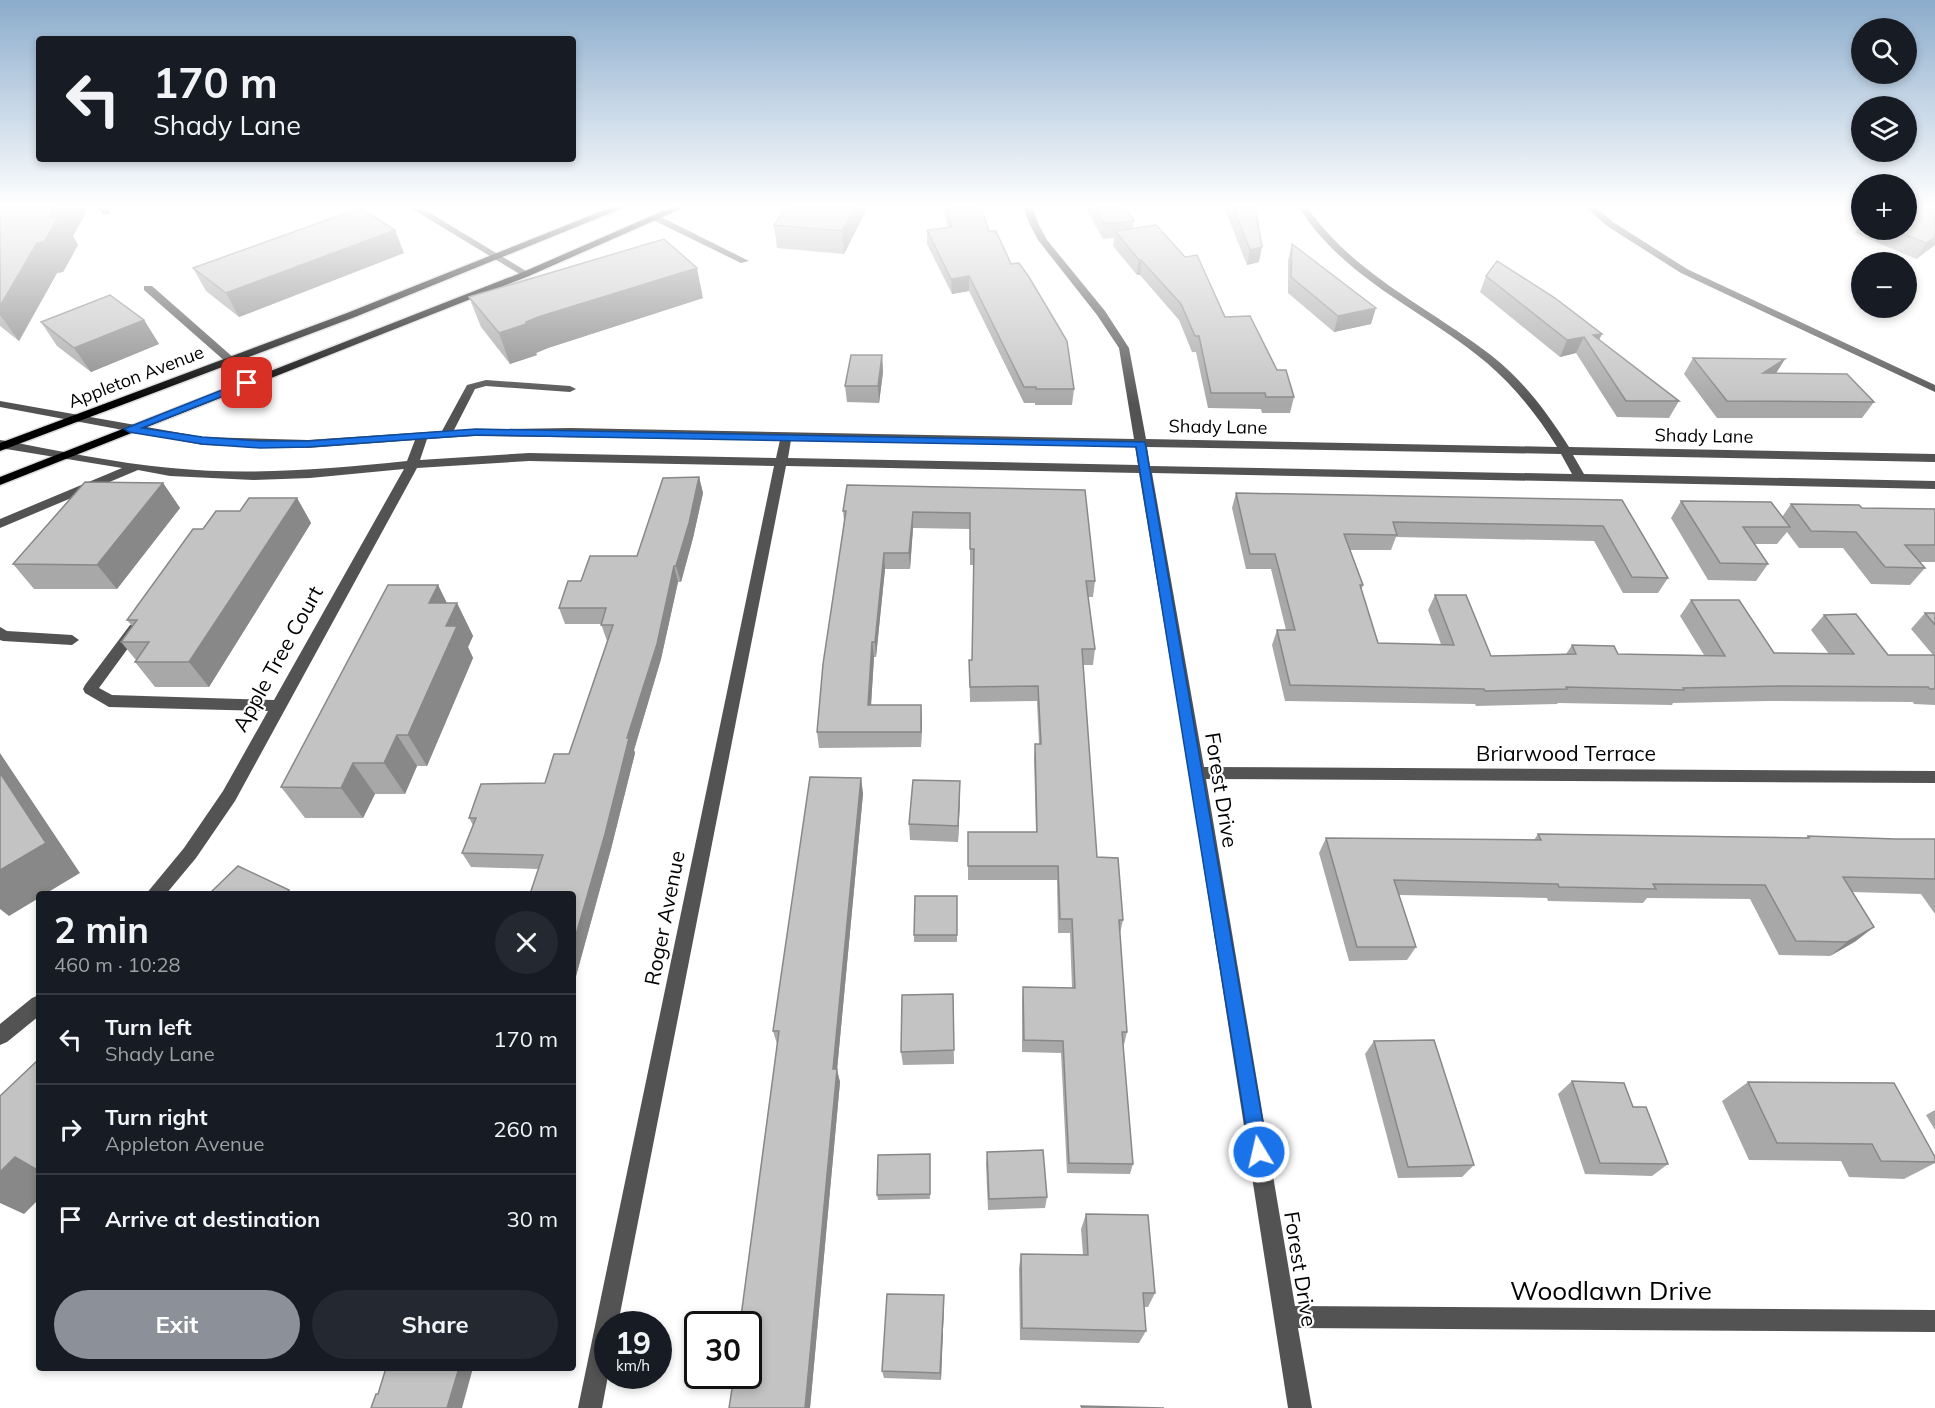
<!DOCTYPE html>
<meta charset="utf-8">
<style>
:root{--surface:#171b24;--page:#242831;--text:#f1f3f6;--muted:#9ea1a6;--line:#363941;--accent:#8c9099}
body{margin:0;font-family:Mulish,sans-serif;background:var(--page);color:var(--text);height:100vh;display:flex;flex-direction:column;font-size:22px;white-space:nowrap}
*{box-sizing:border-box;margin:0}
p{font-size:20px;color:var(--muted)}
.icon{flex:none;width:33px;height:33px;fill:none;stroke:currentColor;stroke-width:2;stroke-linecap:round;stroke-linejoin:round}
.map{position:relative;flex:1;overflow:hidden}
.drawer{position:absolute;left:36px;top:891px;width:540px;height:480px;display:flex;flex-direction:column;background:var(--surface);border-radius:6px;box-shadow:0 3px 9px #0003}
.drawer>*{flex:none}
.guide{position:absolute;left:36px;top:36px;width:540px;height:126px;border-radius:6px;box-shadow:0 3px 9px #0003;background:#171b24;color:var(--text);overflow:hidden}
.buttons{position:absolute;left:1851px;top:18px;display:grid;gap:12px}
.buttons a{display:grid;place-items:center;width:66px;height:66px;border-radius:50%;background:var(--surface);box-shadow:0 3px 9px #0003;font-size:30px}
.speed{position:absolute;left:594px;top:1311px;display:flex;gap:12px;font-size:30px;font-weight:700;text-align:center}
.speed>*{display:grid;place-content:center;width:78px;height:78px;border-radius:50%;background:var(--surface);box-shadow:0 3px 9px #0003;line-height:1}
.speed small{font-size:15px;font-weight:400}
.speed .limit{border:3px solid #111;border-radius:9px;background:#fff;color:#111}
.pin{position:absolute;display:grid;place-items:center;width:51px;height:51px;color:#fff;margin:-26px;border-radius:12px;box-shadow:0 3px 9px #0006}
.me{position:absolute;width:66px;margin:-33px;rotate:351deg;stroke-linejoin:round;filter:drop-shadow(0 0 4px #0008)}
.turn{display:flex;align-items:center;gap:21px;height:126px;padding:0 18px;font-size:27px}
.turn .icon{width:78px;height:78px;stroke-width:2.5}
.turn b{display:block;font-size:42px;line-height:51px}
.round{display:grid;place-items:center;flex:none;width:63px;height:63px;border-radius:32px;background:var(--page)}
.summary{display:flex;align-items:center;justify-content:space-between;height:102px;padding:0 18px}
h1{font-size:36px;font-weight:700;line-height:45px}
.cta{display:flex;gap:12px;margin-top:auto;padding:12px 18px}
.cta a{flex:1;height:69px;border-radius:36px;background:var(--accent);color:#fff;font-size:24px;font-weight:700;line-height:69px;text-align:center}
.cta a+a{background:var(--page);color:var(--text)}
ul{padding:0;list-style:none}
li{display:flex;align-items:center;gap:18px;height:90px;padding:0 18px;border-top:2px solid var(--line)}
li div{flex:1}
li b{display:block;font-size:22px}
li em{font-style:normal}
.map>svg:first-child{display:block}
</style>
<div class="map">
<svg width="1935" height="1408" viewBox="0 0 1935 1408">
<rect width="100%" height="100%" fill="#fff"/>
<g fill="none" stroke-linecap="round" stroke-linejoin="round">
<defs>
<path id="major" d="M612 207H625L355 317 0 451V443L347 313Z
M672 207H685L529 276 0 485V477L523 272Z"/>
</defs>
<!-- major casing -->
<use href="#major" stroke="#dbdbdb" stroke-width="3"/>
<!-- minor -->
<path fill="#535353" fill-rule="evenodd" d="M98 207H106L111 213 103 215Z
M409 207H420L531 274 523 276Z
M1023 207H1032L1038 223 1047 240 1105 311 1129 348 1146 439 1557 447C1538 416 1515 387 1487 363 1420 307 1350 284 1298 207H1307C1354 275 1429 307 1492 356 1524 381 1548 414 1569 447L1935 454V462L1573 455 1584 474 1935 481V489L1152 473 1204 767 1935 771V783L1206 779 1295 1306 1935 1310V1332L1298 1328 1312 1408H1288L1189 773 1139 473 786 466 618 1324H608V1376L602 1408H578L774 466 529 461 417 468 235 801 196 858 166 894H146L184 848 223 791 268 711 109 707 85 693 83 689 85 685 130 625 135 624 142 629 99 688 112 695 274 700 404 469 310 478 253 480 170 476 138 470 0 528V519L122 468 0 448V440C57 450 114 463 171 468 250 476 328 469 407 461L415 440 308 448 203 445 0 407V401L203 437 308 440 442 431 467 385 486 380 570 386 576 389 570 392 486 386 475 389 454 430 571 428 1134 439 1119 348 1097 315 1038 240 1029 223ZM476 436 780 440 776 458 529 453 420 460 427 439ZM791 440 1135 446 1138 465 788 458ZM1147 447 1561 454 1572 474 1150 466Z
M1585 207H1595L1613 222 1687 269 1935 385V392L1681 273 1607 226Z
M653 216H659L749 261 741 263 653 220Z
M144 286H152L235 359V363H227L144 290Z
M0 627 7 631 72 635 79 640 72 645 3 641 0 640Z
M39 995V1016L7 1042 0 1045V1024L32 998Z"/>
<!-- major -->
<use href="#major" fill="#000" fill-rule="evenodd"/>
</g>
<!-- wall -->
<path fill="#a8a8a8" d="M0 207H89L73 236 78 245 63 272 57 273 19 341 0 326Z
M868 207 844 254 777 248 774 225Z
M942 207H946L989 231 1011 264 1074 389 1072 405H1035V403H1024L969 291 952 294 927 244V230L948 227Z
M1085 207H1125L1134 221 1133 228 1225 317 1277 370 1294 397 1290 413H1262L1261 409 1208 408 1196 352H1192L1179 320 1140 275H1137L1113 246 1114 238 1103 239Z
M1224 207H1255L1259 262 1247 265Z
M1906 207H1935V245L1916 259 1855 233 1862 223V230H1906Z
M1292 244 1371 324 1334 332 1288 293V260Z
M404 253 239 317 206 291 193 268Z
M1486 276 1599 340 1679 401 1669 418 1617 417 1576 353 1560 357 1480 292Z
M469 297 703 298 548 348 536 353 537 355 510 364 481 327Z
M144 320 159 344 91 372 57 346 41 322Z
M882 355 883 372 879 403 847 402 845 386Z
M1693 358 1776 373 1874 402 1862 418H1717L1684 374Z
M699 477 703 493 693 538 681 582H678L661 659 634 750 635 753 611 849 573 987V894L538 869 471 867 462 853 473 825 469 818 545 783 569 754 607 641 601 624H565L559 608 581 581 637 556Z
M163 483 180 508 117 589H34L13 564Z
M1085 490 1095 581 1093 597H1088L1095 649 1093 665H1083L1097 857 1123 920 1120 933 1127 1032 1124 1045H1123L1133 1164 1130 1174 1067 1173 1061 1053 1022 1052V1000L1023 987 1072 988 1070 933H1058L1057 880H968V832H1036L1034 759 1035 744H1039L1037 701 970 702 969 660H972L974 565H970V529L913 528 910 569H885L876 657H874L871 705 922 720 921 747 819 748 817 732 844 521 843 511Z
M1236 493 1622 500 1668 578 1658 593H1623L1594 541 1396 537 1391 550H1350L1363 585 1361 591 1378 643 1441 644 1428 610 1435 595 1491 656 1566 654 1572 645 1618 654 1704 655 1680 616 1691 600 1774 653 1829 654 1811 630 1824 615 1888 655H1933L1911 629 1925 613H1935V705L1914 704 1913 702 1768 701 1673 703 1672 705 1558 703 1557 704 1476 706 1475 704 1285 701 1272 645 1277 630H1286L1271 569H1246L1232 508Z
M297 498 311 523 209 687H155L135 662 136 660 121 642 132 626 127 620 203 529 240 511Z
M1681 501 1782 517 1791 504 1862 508 1935 509V562H1919L1925 568 1910 585 1871 584 1843 548H1799L1787 532 1777 544H1755L1768 564 1756 581 1708 580 1671 518Z
M438 585 447 603H457L473 636 468 647 473 658 427 766H417L405 794H375L363 818H305L281 787Z
M861 778 863 794 837 1070 840 1082 810 1408H729L777 1044 773 1031Z
M960 797 958 842 910 840 909 824Z
M1538 834 1806 838 1808 836 1896 839H1935V914L1921 894 1852 892 1856 941 1830 956 1779 955 1750 899 1647 898 1643 903 1548 901 1547 898 1399 895 1416 947 1407 960 1349 961 1319 853 1326 838 1534 840Z
M957 896V942H914V935Z
M953 994 954 1064 903 1065 901 1052Z
M1374 1041 1474 1165 1462 1177 1398 1178 1365 1054Z
M1572 1081 1633 1107 1668 1164 1652 1176 1585 1174 1558 1094Z
M1748 1082 1935 1157V1163L1904 1179 1849 1177 1841 1161 1749 1160 1722 1101Z
M1935 1110V1130L1926 1115Z
M987 1152 1047 1197 1045 1208 988 1210 986 1164Z
M930 1154V1199L878 1200 877 1195Z
M1086 1214 1155 1293 1148 1307H1144L1146 1331 1139 1343 1020 1340 1019 1268 1021 1254 1083 1255 1081 1229Z
M944 1295V1304L941 1380 884 1378 882 1371Z"/>
<!-- shaded-wall -->
<path fill="#888" d="M54 207H89L73 236 78 245 63 272 57 273 19 341 0 315V306Z
M855 207H868L844 254 842 231Z
M395 230 404 253 239 317 226 293Z
M1935 237V245L1916 259 1926 243Z
M1262 247 1259 262 1247 265 1250 250Z
M1139 260H1141L1140 275H1137Z
M697 268 703 298 548 348 536 353 537 355 510 364 499 333 538 317Z
M969 276V291L952 294 951 279Z
M1376 308 1371 324 1334 332 1338 316Z
M144 320 159 344 91 372 74 348Z
M1602 334 1594 350 1593 335Z
M1584 337 1576 353 1560 357 1567 340Z
M882 355 883 372 879 403 878 386Z
M1785 359 1775 375 1763 373Z
M699 477 703 493 693 538 681 582 676 566Z
M163 483 180 508 117 589 97 565Z
M297 498 311 523 209 687 189 662Z
M913 512V528L910 569 909 553Z
M884 553 885 569 876 657 875 642Z
M674 566 678 582 661 659 634 750 635 753 611 849 573 987V945L627 738Z
M438 585 452 614 457 603 473 636 468 647 473 658 427 766 408 735 429 603Z
M872 642 874 657 870 721 868 705Z
M921 705 922 720 921 747Z
M397 735 417 766 405 794 384 763Z
M0 753 80 873 45 894H39V898L9 916 0 909Z
M353 763 375 794 363 818 341 788Z
M861 778 863 794 837 1070 840 1082 810 1408H805L833 1069Z
M960 781V797L958 842V826Z
M289 890 293 894H285Z
M1874 927 1856 941 1830 956 1847 942Z
M15 1157 39 1169V1199L24 1214 0 1203V1172Z
M944 1295V1304L941 1380 940 1373Z
M459 1368H473L462 1408H447Z"/>
<!-- building -->
<path fill="#c3c3c3" stroke="#888" stroke-width="1.5" d="M0 207H54L49 217 59 216 44 242 37 243 0 306Z
M786 207H855L842 231 774 225Z
M946 207H981L989 231H996L1011 264 1019 263 1029 277 1067 341 1074 389H1036V387H1024L969 276 951 279 927 230 952 227Z
M1095 207H1125L1134 221 1104 224Z
M1233 207H1255L1262 247 1250 250Z
M1906 207H1916L1935 214V237L1926 243 1893 230H1906Z
M360 208 395 230 226 293 193 268Z
M1156 225 1185 257 1197 255 1225 317 1250 316 1277 370H1286L1294 397H1266L1265 393H1211L1199 336H1195L1181 304 1141 260H1139L1115 231Z
M664 239 697 268 538 317 526 322V324L499 333 469 297Z
M1292 244 1376 308 1338 316 1291 277Z
M1497 261 1555 298 1602 334 1593 335 1679 401H1626L1584 337 1567 340 1486 276Z
M110 295 144 320 74 348 41 322Z
M851 355H882L878 386H845Z
M1693 358 1785 359 1763 373 1847 374 1874 402 1727 401Z
M699 477 689 523 676 566H674L657 644 627 738H629L605 834 573 945V894H530L543 855 462 853 476 818H469L481 784 545 783 554 754H569L613 625H601L606 608H559L568 581H581L590 556H637L663 478Z
M85 482 163 483 97 565 13 564Z
M847 485 1085 490 1095 581H1086L1095 649H1082L1097 857 1118 858 1123 920H1119L1127 1032H1122L1133 1164 1069 1163 1063 1041 1024 1040 1023 987 1075 988 1072 919H1060L1058 866H968V832H1037L1035 744H1041L1038 686 970 687 969 660H972L974 549H970V513L913 512 909 553H884L875 642H872L868 705H921V732H817L823 664 846 511H843Z
M1236 493 1622 500 1668 578 1632 577 1603 526 1393 522 1397 535 1344 534 1363 585H1360L1378 643 1454 645 1435 595H1466L1491 656 1576 654 1572 645 1614 646 1618 654 1725 656 1691 600H1739L1774 653 1854 654 1824 615 1856 614 1888 655H1935V689H1930L1928 687 1781 686 1683 688 1684 690 1566 687 1567 689 1485 691 1484 689 1290 685 1277 630H1295L1275 554H1250Z
M249 498H297L189 662H135L149 642H121L137 620H127L193 529H203L216 511H240Z
M1681 501 1771 502 1790 527H1743L1768 564 1720 563Z
M1791 504 1859 505 1862 508 1935 509V545H1905L1925 568 1885 567 1856 532 1811 531Z
M388 585H438L429 603H457L446 626H457L408 735H397L384 763H353L341 788 281 787Z
M1925 613H1935V625Z
M0 773 46 843 0 870Z
M810 777 861 778 833 1069H837L805 1408H729L734 1376H748V1324H740L779 1031H773Z
M913 780 960 781 958 826 909 824Z
M1538 834 1809 838 1808 836 1896 839H1935V879L1843 877 1874 927 1847 942 1796 941 1765 885 1653 884 1656 889 1559 887 1558 884 1394 880 1416 947H1357L1326 838 1541 840Z
M238 866 289 890 285 894H209Z
M915 896H957V935H914Z
M953 994 954 1050 901 1052 902 995Z
M1434 1040 1474 1165 1408 1167 1374 1041Z
M39 1059V1171L15 1157 0 1172V1096Z
M1572 1081 1624 1083 1633 1107H1646L1668 1164 1600 1163Z
M1748 1082 1894 1083 1935 1157V1162L1881 1161 1872 1144 1777 1143Z
M1043 1150 1047 1197 989 1199 987 1152Z
M930 1154V1194L877 1195 878 1155Z
M1086 1214 1148 1215 1155 1293H1143L1146 1331 1022 1328 1021 1254 1088 1255Z
M887 1294 944 1295 940 1373 882 1371Z
M386 1368H459L447 1408H371L376 1394H378Z
M1081 1406 1164 1408H1082Z"/>
<!-- sky -->
<linearGradient id="sky" x2="0" y2="1"><stop stop-color="#8baccc"/><stop offset="0.51" stop-color="#fff"/><stop offset="1" stop-color="#fff" stop-opacity="0"/></linearGradient>
<rect width="1935" height="404" fill="url(#sky)"/>
<!-- route -->
<path fill="#1a73e8" stroke="#114b97" stroke-width="1.5" d="M247 380 251 381V385L142 428 202 437 260 441H308L476 429 1145 442 1268 1152 1266 1158 1259 1161 1253 1158 1250 1152 1136 447 476 435 308 447 260 448 202 444 129 432 124 429Z"/>
<g text-anchor="middle" stroke-width="4.5" stroke-linejoin="round" paint-order="stroke">
<!-- far-street labels -->
<g font-size="18" fill="#000" stroke="#fff">
<text transform="translate(136 377) rotate(-21)" y="6">Appleton Avenue</text>
<text transform="translate(1218 427) rotate(1)" y="6">Shady Lane</text>
<text transform="translate(1704 436) rotate(1)" y="6">Shady Lane</text>
</g>
<!-- street labels -->
<g font-size="21" fill="#000" stroke="#fff">
<text transform="translate(278 659) rotate(-61)" y="7">Apple Tree Court</text>
<text x="1566" y="761">Briarwood Terrace</text>
<text transform="translate(1221 790) rotate(81)" y="7">Forest Drive</text>
<text transform="translate(665 918) rotate(-79)" y="7">Roger Avenue</text>
<text transform="translate(1300 1269) rotate(81)" y="7">Forest Drive</text>
</g>
<!-- near-street labels -->
<g font-size="26" fill="#000" stroke="#fff">
<text x="1611" y="1300">Woodlawn Drive</text>
</g>
</g>
</svg>
<div class="buttons">
<a><svg class="icon" aria-label="search" viewBox="0 0 24 24"><circle cx="10" cy="10" r="6"/><path d="M15 15l6 6"/></svg></a>
<a><svg class="icon" aria-label="layers" viewBox="0 0 24 24"><path d="M12 4l9 5-9 5-9-5zM3 14l9 5 9-5"/></svg></a>
<a>+</a>
<a>−</a>
</div>
<div class="speed"><div>19<small>km/h</small></div><div class="limit">30</div></div>
<div class="pin" style="left:247px;top:383px;background:#d93025"><svg class="icon" aria-label="arrive" viewBox="0 0 24 24"><path d="M6 21V4h12l-3 4 3 4H6"/></svg></div>
<svg class="me" style="left:1259px;top:1152px" viewBox="-20 -20 40 40"><circle r="17" fill="#1a73e8" stroke="#fff" stroke-width="3"/><path d="M0-11L8 9 0 5-8 9z" fill="#fff"/></svg>
<div class="guide">
<div class="turn"><svg class="icon" aria-label="left" viewBox="0 0 24 24"><path d="M17 20v-9H6M10 6l-5 5 5 5"/></svg><div><b>170 m</b>Shady Lane</div></div>
</div>
<section class="drawer">
<div class="summary"><div><h1>2 min</h1><p>460 m · 10:28</p></div><a class="round"><svg class="icon" aria-label="close" viewBox="0 0 24 24"><path d="M6 6l12 12M18 6L6 18"/></svg></a></div>
<ul>
<li><svg class="icon" aria-label="left" viewBox="0 0 24 24"><path d="M17 20v-9H6M10 6l-5 5 5 5"/></svg><div><b>Turn left</b><p>Shady Lane</p></div><em>170 m</em></li>
<li><svg class="icon" aria-label="right" viewBox="0 0 24 24"><path d="M7 20v-9h11M14 6l5 5-5 5"/></svg><div><b>Turn right</b><p>Appleton Avenue</p></div><em>260 m</em></li>
<li><svg class="icon" aria-label="arrive" viewBox="0 0 24 24"><path d="M6 21V4h12l-3 4 3 4H6"/></svg><div><b>Arrive at destination</b></div><em>30 m</em></li>
</ul>
<div class="cta"><a>Exit</a><a>Share</a></div>
</section>
</div>
